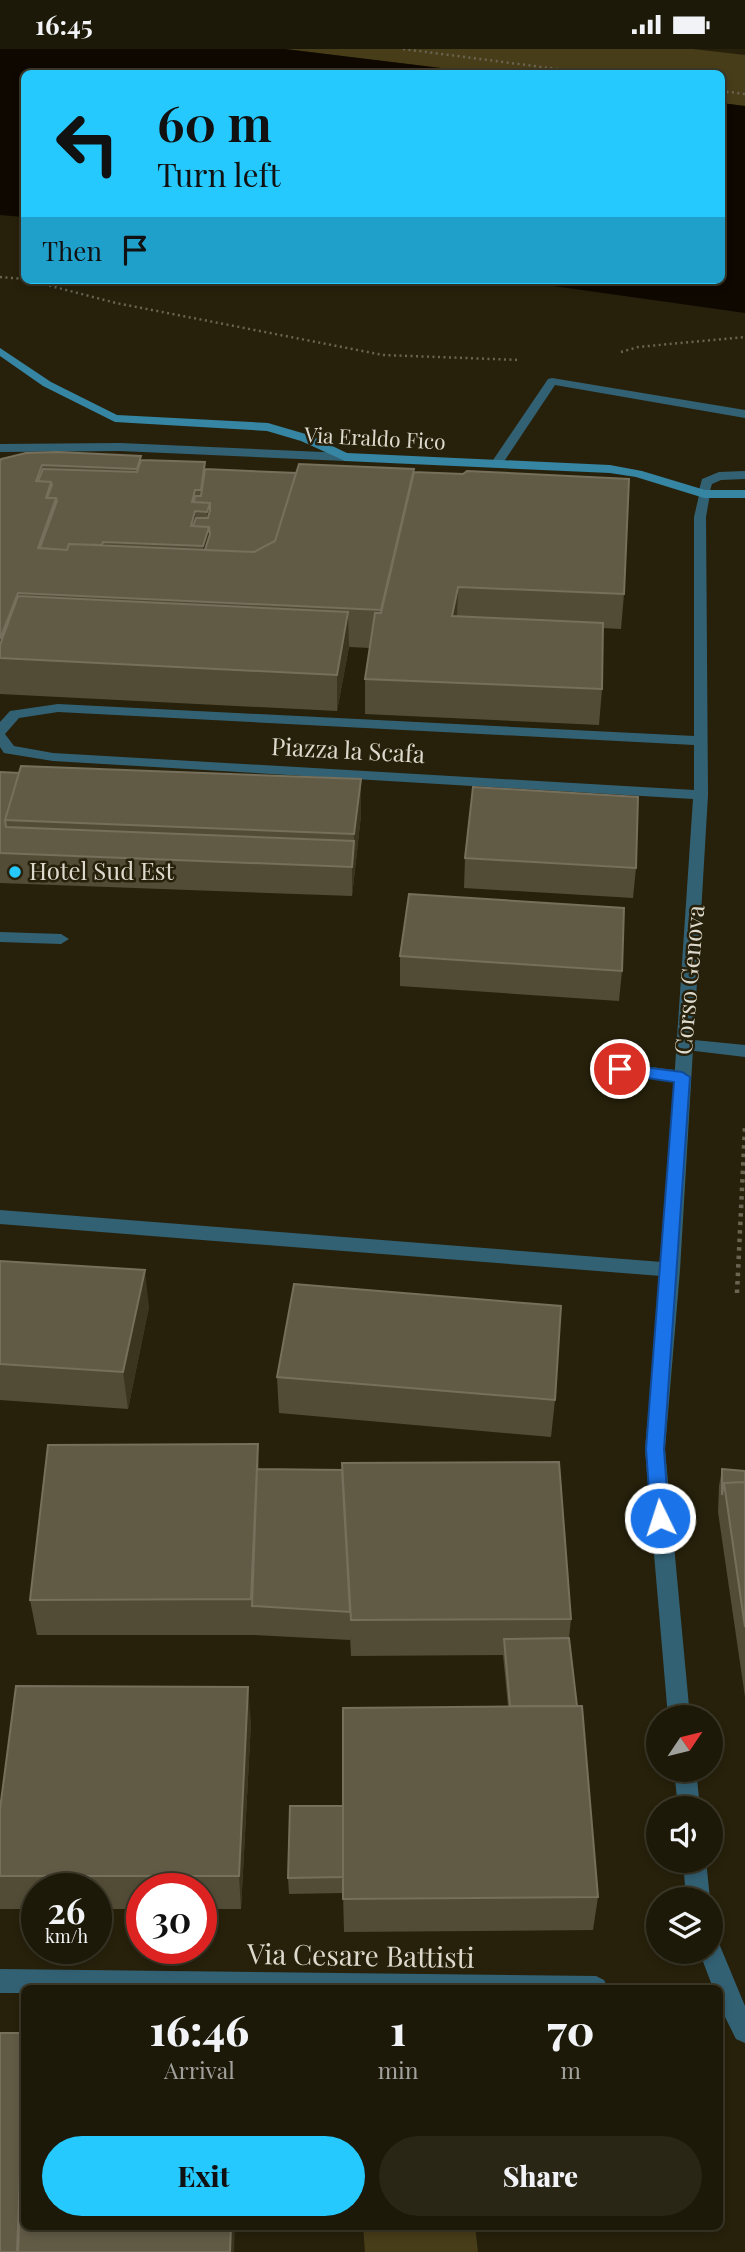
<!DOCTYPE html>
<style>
:root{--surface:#1d1908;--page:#2a2616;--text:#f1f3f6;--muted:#a0a09c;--line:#3b3829;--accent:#26c9fe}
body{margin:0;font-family:"Playfair Display",serif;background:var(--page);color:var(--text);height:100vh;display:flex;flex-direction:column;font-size:26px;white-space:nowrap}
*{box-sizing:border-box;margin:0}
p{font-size:23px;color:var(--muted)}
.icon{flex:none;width:38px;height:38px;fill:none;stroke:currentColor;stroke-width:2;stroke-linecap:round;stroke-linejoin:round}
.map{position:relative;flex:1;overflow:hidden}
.side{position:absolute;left:21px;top:1936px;width:702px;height:245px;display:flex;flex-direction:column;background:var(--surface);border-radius:10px;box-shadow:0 4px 10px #0003,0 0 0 2px var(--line)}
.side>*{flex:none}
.guide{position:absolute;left:21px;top:21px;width:704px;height:214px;border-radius:10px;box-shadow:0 4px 10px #0003,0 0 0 2px var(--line);background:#26c9fe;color:#111;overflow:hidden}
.needle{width:46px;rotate:55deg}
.controls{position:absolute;left:646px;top:1656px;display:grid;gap:14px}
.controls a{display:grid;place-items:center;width:77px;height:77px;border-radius:50%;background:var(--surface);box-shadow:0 4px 10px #0003,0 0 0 2px var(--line);font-size:35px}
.speed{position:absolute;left:21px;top:1824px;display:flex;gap:14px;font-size:35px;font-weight:700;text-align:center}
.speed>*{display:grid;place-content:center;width:91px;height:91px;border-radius:50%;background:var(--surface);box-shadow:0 4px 10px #0003,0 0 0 2px var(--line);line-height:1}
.speed small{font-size:18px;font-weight:400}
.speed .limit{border:10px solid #d22;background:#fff;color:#111}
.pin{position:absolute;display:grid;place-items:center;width:60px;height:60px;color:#fff;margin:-30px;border:4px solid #fff;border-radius:50%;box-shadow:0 2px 7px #0007}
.me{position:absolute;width:77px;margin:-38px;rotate:356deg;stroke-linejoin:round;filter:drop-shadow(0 0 5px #0008)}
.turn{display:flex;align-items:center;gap:24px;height:147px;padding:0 21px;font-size:32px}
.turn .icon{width:91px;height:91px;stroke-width:2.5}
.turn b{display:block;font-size:49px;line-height:60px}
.then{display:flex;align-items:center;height:66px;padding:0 21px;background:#0003;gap:14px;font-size:26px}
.eta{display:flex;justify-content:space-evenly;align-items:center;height:119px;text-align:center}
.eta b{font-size:42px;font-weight:800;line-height:49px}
.cta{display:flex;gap:14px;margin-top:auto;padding:14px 21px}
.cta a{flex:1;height:80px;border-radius:42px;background:var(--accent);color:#111;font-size:28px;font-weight:800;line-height:80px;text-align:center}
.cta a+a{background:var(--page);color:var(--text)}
.status{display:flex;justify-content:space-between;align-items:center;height:49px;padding:0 35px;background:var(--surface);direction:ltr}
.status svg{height:19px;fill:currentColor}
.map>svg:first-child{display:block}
</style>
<div class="status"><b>16:45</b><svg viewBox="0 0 49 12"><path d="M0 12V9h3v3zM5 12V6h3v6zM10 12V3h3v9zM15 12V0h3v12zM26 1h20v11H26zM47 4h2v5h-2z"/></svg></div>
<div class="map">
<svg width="745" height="2203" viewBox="0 0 745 2203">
<rect width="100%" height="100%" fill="#27210b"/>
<!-- green -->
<path fill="#483d19" d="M286 0H693L745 6V57L721 54V24H483Z
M363 2177H475L478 2203H365Z"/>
<!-- water -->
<path fill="#0f0800" d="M0 0H284L481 24H24V168L0 166Z
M721 54 745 57V264L511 231H721Z"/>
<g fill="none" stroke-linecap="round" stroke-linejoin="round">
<!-- path-far1 -->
<path stroke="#6a6552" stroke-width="2.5" stroke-dasharray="2 3.5" stroke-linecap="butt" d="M403 0 588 24
M721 42 745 45
M0 228 24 230
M28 231 116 254 383 306 520 311
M621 303 638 298 745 288"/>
<!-- path -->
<path stroke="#6a6552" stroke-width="4.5" stroke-dasharray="3.5 5" stroke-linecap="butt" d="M737 1244 745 1078"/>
<!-- lane -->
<path fill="#336174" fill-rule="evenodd" d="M552 329 745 361V369L555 336 501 417H493L491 414 548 330Z
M745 422V430L721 431 712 435 708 448 698 445 702 430 719 423Z
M0 883 61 885 69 890 61 895 0 893Z
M684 990 745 996V1008L678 1000 676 996 678 992Z
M620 1014 682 1022 690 1028 682 1034 614 1024 612 1020Z"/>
<!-- street -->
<path fill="#336174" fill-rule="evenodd" d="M120 394 345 404 351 408 345 412 120 402 0 403V395Z
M700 442 710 445 706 468 708 746 680 1221 665 1400 690 1668H668L645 1400 661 1227 0 1175V1161L662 1213 693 750 53 712 4 704 0 698V673L10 662 58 655 694 687V468ZM58 663 694 696V741L53 704 14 697 5 685 19 669Z
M674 1720H696L700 1759H678Z
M683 1811H706L710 1850H686Z
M710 1889 718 1892 745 1957V1994L736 1990 719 1956V1939H713L699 1902H710Z
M0 1920 596 1927 604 1931 608 1939H24V1944H0Z"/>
<!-- secondary -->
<path fill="#3585a3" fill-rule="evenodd" d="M0 299 51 333 117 366 268 374 309 386 347 404 610 416 642 422 705 441H745V449H704L636 428 610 424 345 412 301 392 267 382 115 373 43 337 0 307Z"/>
</g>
<!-- wall -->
<path fill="#524c36" d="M141 407V411L205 413V420L296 424 414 423 624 545 621 580 603 579 602 640 599 676 365 665V630L370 599 349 598 337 662 0 645V413Z
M0 723 361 730V766L352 847 0 834Z
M465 809 636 819 633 849 464 839Z
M400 907 622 922 619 952 400 937Z
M0 1212 149 1258 128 1360 0 1351Z
M277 1328 555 1351 551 1388 279 1364Z
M259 1420 571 1570 569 1589 598 1848 593 1881 344 1883 343 1844 289 1845 288 1829 343 1757 508 1657 503 1606 351 1607 350 1587V1591L254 1586H37L30 1551Z
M722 1420 745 1422V1648L718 1463 719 1437Z
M251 1673 241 1860H201V1839H142V1860H96V1839H37V1860H0V1760Z"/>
<!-- shaded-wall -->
<path fill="#3b341e" d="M195 441V462L197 484 191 477 192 453Z
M56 449 60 487 43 537 38 499Z
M210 454 212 488 204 511 203 497 208 481 207 463Z
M458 538 457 573 452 567Z
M18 544 22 583 0 609V590Z
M348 563 349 598 337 662V626Z
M361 730V766L355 821 354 785Z
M354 792 355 821 352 847V818Z
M145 1221 149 1258 128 1360 123 1323Z
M258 1395 260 1432 252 1557 251 1550Z
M248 1638 251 1673 241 1860 239 1827Z
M24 2022V2177L27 2203H17Z
M231 2177H235L234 2203H230Z"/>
<!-- building -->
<path fill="#615b46" stroke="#756f5b" stroke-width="2" d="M58 403 141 407 137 420 42 416 36 432 51 433 46 449H56L38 499 67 501 69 495 254 503 275 492 299 415 414 420 381 561 18 544 0 590V413L1 410 26 404Z
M141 411 205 413 201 441H195L192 453 210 454 207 463 195 462 191 477 209 478 203 497 103 493 102 496 69 495 67 501 40 499 57 452 56 449H47L52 436 51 433 38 432 43 420 137 423Z
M205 420 296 424 275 492 254 503 205 501 210 485 209 478 193 477 196 469H208L210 461V454L194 453 195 447H201Z
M467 422 629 430 624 545 458 538 452 567 603 574 602 640 365 630 375 564H381L414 423 463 425Z
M18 547 348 563 337 626 0 609V596Z
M21 717 361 730 354 785 5 771Z
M0 723 19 724 5 771 6 778 354 792 352 818 0 804Z
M473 738 638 748 636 819 465 809Z
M409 845 624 859 622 922 400 907Z
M0 1212 145 1221 123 1323 0 1315Z
M294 1235 561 1257 555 1351 277 1328Z
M258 1395 251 1550 30 1551 48 1396Z
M559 1413 571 1570 351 1571 342 1414Z
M257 1420 342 1421 350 1563 252 1557Z
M722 1420 745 1422V1433L724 1434 722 1446Z
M745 1433V1578L724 1434Z
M569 1589 577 1657H510L504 1590Z
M16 1637 248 1638 239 1827H0V1760Z
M582 1657 598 1848 343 1850V1659Z
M290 1757H343V1828L288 1829Z
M0 1984H24V2022L17 2203H0Z
M24 2049V2177H231L230 2203H18Z"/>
<!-- route -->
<path fill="#1a73e8" stroke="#114b97" stroke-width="2" d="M620 1015 682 1023 690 1028 664 1400 669 1469 660 1477 651 1469 646 1400 674 1033 614 1024 612 1020Z"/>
<!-- markers -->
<circle fill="#26c9fe" stroke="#27210b" stroke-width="2.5" cx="15" cy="823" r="7"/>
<g text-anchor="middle" stroke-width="5" stroke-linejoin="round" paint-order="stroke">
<!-- far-street labels -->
<g font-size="21" fill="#ddd9cc" stroke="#27210b">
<text transform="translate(375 390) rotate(3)" y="7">Via Eraldo Fico</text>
</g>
<!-- street labels -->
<g font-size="24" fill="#ddd9cc" stroke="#27210b">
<text transform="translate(348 702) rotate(3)" y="8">Piazza la Scafa</text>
<text transform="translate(690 931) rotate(-85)" y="8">Corso Genova</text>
</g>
<!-- poi labels -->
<g font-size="24" fill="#ddd9cc" stroke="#27210b" text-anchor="start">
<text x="29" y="831">Hotel Sud Est</text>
</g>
<!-- near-street labels -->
<g font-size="28" fill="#ddd9cc" stroke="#27210b">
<text transform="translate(361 1907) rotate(1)" y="10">Via Cesare Battisti</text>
</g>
</g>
</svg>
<div class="controls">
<a><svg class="needle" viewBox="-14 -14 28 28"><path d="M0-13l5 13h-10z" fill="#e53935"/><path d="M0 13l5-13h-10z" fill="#a0a09c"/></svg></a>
<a><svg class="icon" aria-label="sound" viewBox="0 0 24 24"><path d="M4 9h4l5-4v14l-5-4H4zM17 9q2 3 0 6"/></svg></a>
<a><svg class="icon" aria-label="layers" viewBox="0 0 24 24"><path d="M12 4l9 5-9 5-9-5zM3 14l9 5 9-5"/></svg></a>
</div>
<div class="speed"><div>26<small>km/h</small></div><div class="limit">30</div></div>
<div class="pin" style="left:620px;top:1020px;background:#d93025"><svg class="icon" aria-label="arrive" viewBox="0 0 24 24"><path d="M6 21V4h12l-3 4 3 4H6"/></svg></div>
<svg class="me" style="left:660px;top:1469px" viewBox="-20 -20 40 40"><circle r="17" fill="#1a73e8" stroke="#fff" stroke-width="3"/><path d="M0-11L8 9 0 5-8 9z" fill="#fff"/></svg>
<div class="guide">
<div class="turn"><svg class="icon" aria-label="left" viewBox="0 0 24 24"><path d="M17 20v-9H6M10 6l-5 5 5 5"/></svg><div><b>60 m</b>Turn left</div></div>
<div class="then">Then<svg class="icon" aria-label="arrive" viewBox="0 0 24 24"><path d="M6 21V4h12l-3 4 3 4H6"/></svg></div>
</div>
<section class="side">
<div class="eta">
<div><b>16:46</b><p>Arrival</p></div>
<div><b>1</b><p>min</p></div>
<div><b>70</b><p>m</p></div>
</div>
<div class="cta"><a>Exit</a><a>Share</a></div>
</section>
</div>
